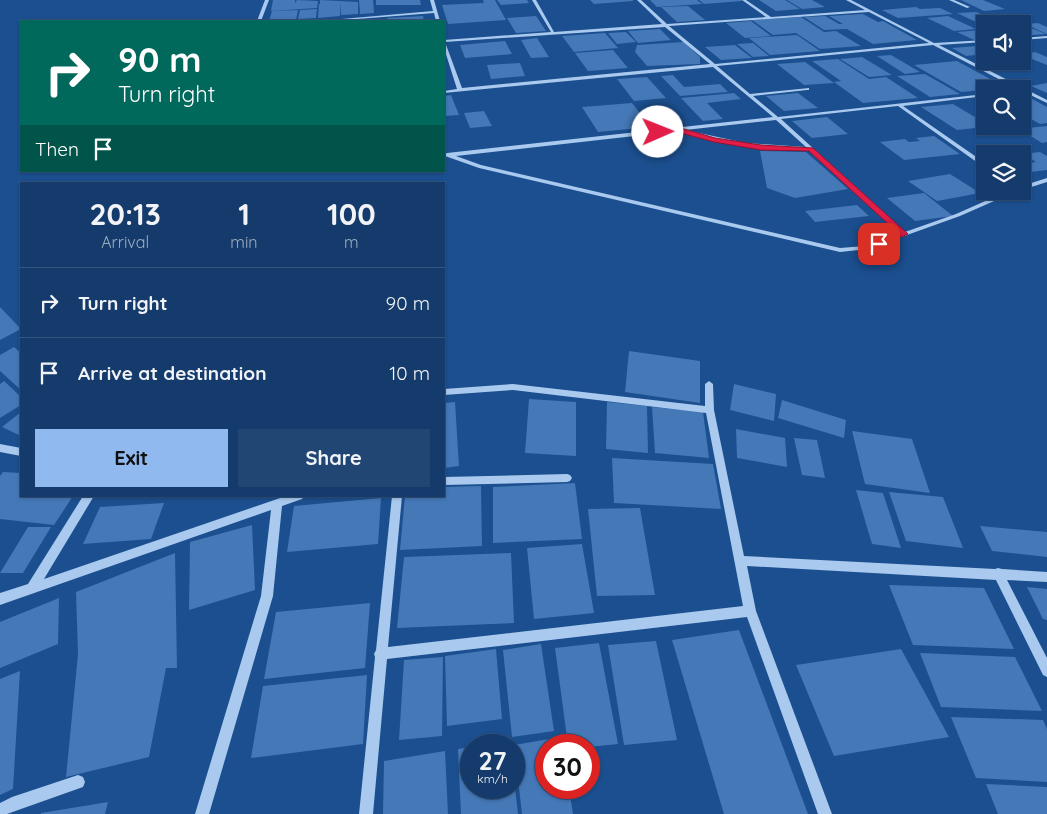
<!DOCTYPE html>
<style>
:root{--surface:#143b6b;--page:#214673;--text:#f1f3f6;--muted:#9dadc1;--line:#33557e;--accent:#90b9f0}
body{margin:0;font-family:Quicksand,sans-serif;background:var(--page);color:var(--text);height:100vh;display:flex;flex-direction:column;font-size:19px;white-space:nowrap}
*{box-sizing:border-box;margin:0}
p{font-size:16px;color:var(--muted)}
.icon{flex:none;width:28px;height:28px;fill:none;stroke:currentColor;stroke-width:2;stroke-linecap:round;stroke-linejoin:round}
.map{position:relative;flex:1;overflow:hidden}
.panel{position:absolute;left:20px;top:182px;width:425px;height:315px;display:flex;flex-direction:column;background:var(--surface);border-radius:0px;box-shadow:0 1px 4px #0004,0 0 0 1px var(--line)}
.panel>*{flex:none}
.banner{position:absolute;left:20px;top:20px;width:425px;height:152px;border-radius:0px;box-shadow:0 1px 4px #0004,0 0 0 1px var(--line);background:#00695c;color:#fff;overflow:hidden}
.controls{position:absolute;left:976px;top:15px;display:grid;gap:10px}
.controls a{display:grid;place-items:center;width:55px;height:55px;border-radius:0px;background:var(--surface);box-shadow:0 1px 4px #0004,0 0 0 1px var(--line);font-size:25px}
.speed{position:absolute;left:460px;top:734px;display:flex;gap:10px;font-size:25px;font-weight:700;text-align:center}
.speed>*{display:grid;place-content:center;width:65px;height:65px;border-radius:50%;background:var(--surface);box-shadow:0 1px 4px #0004,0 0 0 1px var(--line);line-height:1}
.speed small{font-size:12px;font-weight:400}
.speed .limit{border:8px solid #d22;background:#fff;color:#111}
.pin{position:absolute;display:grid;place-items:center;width:42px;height:42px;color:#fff;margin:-21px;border-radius:10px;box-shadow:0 2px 8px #0006}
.me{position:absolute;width:55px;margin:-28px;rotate:89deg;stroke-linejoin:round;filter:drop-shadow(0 0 4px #0008)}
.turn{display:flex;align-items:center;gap:18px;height:105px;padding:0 15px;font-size:22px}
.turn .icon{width:65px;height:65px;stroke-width:2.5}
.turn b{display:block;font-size:35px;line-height:42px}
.then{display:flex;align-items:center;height:48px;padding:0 15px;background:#0003;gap:10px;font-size:19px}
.eta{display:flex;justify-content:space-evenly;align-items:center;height:85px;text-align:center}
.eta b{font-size:30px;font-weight:700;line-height:35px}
.button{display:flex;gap:10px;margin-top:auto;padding:10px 15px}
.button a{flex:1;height:58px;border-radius:0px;background:var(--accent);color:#111;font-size:20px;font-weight:700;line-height:58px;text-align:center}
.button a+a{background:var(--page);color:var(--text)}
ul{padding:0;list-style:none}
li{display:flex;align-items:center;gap:15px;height:70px;padding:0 15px;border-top:1px solid var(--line)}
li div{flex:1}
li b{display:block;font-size:19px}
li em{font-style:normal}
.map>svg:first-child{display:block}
</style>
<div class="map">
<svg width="1047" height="814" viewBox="0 0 1047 814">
<rect width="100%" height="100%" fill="#1b4f8f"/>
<!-- building -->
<path fill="#4478b7" d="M273 0H295V3L297 0 318 1 317 8 271 11Z
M320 0 358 2V14L341 15 340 2V16L318 18 319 4H333H320Z
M359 0H373L374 13 360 14Z
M376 0H420L421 5H376Z
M483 0H495L506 20 448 24 442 5 484 3Z
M497 0H527L529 3 501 5Z
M590 0H633V1L594 4Z
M650 0H697L702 4 657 7Z
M699 0H742V1L704 4Z
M759 0H785L800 9 776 11Z
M787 0H812L825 7 802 9Z
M961 0H983L1005 9 984 11Z
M688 6 705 20 677 22 661 7Z
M916 7 920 9 940 8 953 14 898 18 882 10Z
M317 9 316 18 298 19 300 10Z
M298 10 296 20 269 21 272 11Z
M976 12 1000 22 980 24 957 13Z
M863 14 878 22 883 21 917 40 873 44 847 29 824 30 804 17 825 16 839 24H843L829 16Z
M423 16 424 21H388L387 18Z
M536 16 546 31 516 33 507 18Z
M948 16 976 29 954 31 927 18Z
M801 17 824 32 836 31 861 46 820 49 796 33 773 35 752 20Z
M751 21 771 36 745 38 726 23Z
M1038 23 1047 27V34L1025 24Z
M1022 26H1026L1046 34 1032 35 1022 31Z
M660 29 671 40 638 43 628 31Z
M982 30 985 32V39L974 40 957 32Z
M626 32 636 42 617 44 608 33Z
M605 33 618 48 574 52 562 36Z
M797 35 820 51 770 55 749 38Z
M537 38 549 57 531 58 521 40Z
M505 41 512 54 465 58 460 45Z
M684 42 700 57V64L647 66 635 52 637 45Z
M753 43 769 56 753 57 737 44Z
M735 45 752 58 721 60 705 47Z
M977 46 985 51V54L966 56 952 48Z
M613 50 628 68 588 71 575 53Z
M1035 52 1047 57V65L1022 55Z
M891 55 920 72 905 74 877 56Z
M862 57 892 75 869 77 840 59Z
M838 59 869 79 886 77 918 98 863 103 834 82 841 81 812 61Z
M957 61 1007 88 961 92 914 65Z
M805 62 834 83 804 85 777 64Z
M520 63 525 76 491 79 487 65Z
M925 74 960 94 930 97 897 76Z
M673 75 684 87 720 84 728 92 680 96 661 76Z
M647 77 666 98 634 101 617 79Z
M1047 83V93L1031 86Z
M734 93 741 99 707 103 723 119 703 121 681 98Z
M798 93 818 108 784 111 766 96Z
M451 95 459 115 444 116V96Z
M1027 96 1047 107V123L1040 124 1022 114V97Z
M632 103 651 127 598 132 582 107Z
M953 104 985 123V127L957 130 921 107Z
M484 111 492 126 470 128 464 113Z
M827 117 848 134 812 138 792 121Z
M1047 126V142L1042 143 1019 129Z
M934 136 960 154 904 160 880 142 905 139 909 142 920 141 916 138Z
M760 151 806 152 848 189 795 198 767 188Z
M1040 152 1047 156V170L1022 173V164L1036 162 1023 154Z
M950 174 980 193 937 201 908 181Z
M924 193 953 216 915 221 887 198Z
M857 205 869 216 815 222 805 211Z
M0 307 21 329 0 340Z
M14 347 21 353V390L0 371V355Z
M629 351 700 361V403L625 392Z
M4 381 21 397V405L0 418V384Z
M734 384 776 394 774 421 730 410Z
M529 399 576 402V456L525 453Z
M782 400 846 420 844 438 778 418Z
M455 402 459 466 444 468V403Z
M607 402 647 406 648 453 606 449Z
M652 407 703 412 709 458 655 453Z
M21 412V436L2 427Z
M736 429 785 438 787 467 737 458Z
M852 431 912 439 930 493 865 484Z
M794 438 817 440 825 478 802 475Z
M612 458 713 464 721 509 614 503Z
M3 472 21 473V496H73L54 525 0 519V476Z
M575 483 582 539 493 543V487Z
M481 486 482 546 400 550 405 496H444V487Z
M856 490 883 493 901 548 872 544Z
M889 492 943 497 963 548 906 541Z
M381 498 378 544 287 552 294 506Z
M164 503 151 539 83 544 100 507Z
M640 508 655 595 597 596 588 509Z
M252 525 255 590 189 610 190 542Z
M980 526 1047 532V557L992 551Z
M28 527H51L23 573H0Z
M582 544 594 613 534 619 527 548Z
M175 553 177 668H166L149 757 66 777 78 654 76 592Z
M511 553 514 623 397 628 404 557Z
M889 585 984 588 1014 649 913 645Z
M1027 587 1047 589V620L1043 619Z
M59 598 58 644 0 668V622Z
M370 603 365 668 264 679 276 612Z
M739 630 808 814H724L672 640Z
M656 641 677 740 624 745 608 645Z
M599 643 618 744 589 747V745H568L555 648Z
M541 644 554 731 512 737 503 650Z
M496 649 502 719 447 726 445 656Z
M901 649 949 737 834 756 796 665Z
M920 653 1015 657 1042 711 941 707Z
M443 657 442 736 399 740 404 660Z
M20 671 13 789 0 795V679Z
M367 675 363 744 251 758 263 686Z
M951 717 1043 720 1047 729V782L976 778Z
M561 737 562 745H546V788H569L573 814H522L514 745Z
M471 747V788H515L518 814H461L458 749Z
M445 751 448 814H383L384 761Z
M986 784 1047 787V814H998Z
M108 802 105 814H41V813Z"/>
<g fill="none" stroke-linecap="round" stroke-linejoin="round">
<!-- minor -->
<path fill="#a9c9ee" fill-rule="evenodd" d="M265 0H269L261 21H257Z
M430 0H434L440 21H436L434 13 332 21H319L433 11Z
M532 0H536L554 32 662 24 637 0H641L667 24 766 17 742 0H746L771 17 865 10 846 0H851L934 43 985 40V42L939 45 1047 100V103L1022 91V89H1018L933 45 717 66 750 94 809 88V90H807L753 96 778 117 985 94V96L903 106 985 163V168L898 106 781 119 905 232 956 214 1008 191H1017L960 216 868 249 840 252 479 168 445 156V154L447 153 773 117 713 67 444 93V91L457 89 444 48V40L551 32ZM869 12 929 43 715 64 669 26ZM665 27 710 64 462 88 445 42ZM776 120 806 147 746 143 685 130ZM679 131 714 140 746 146 809 151 900 234 865 246 840 248 481 165 456 156Z
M949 0H954L970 7 967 8Z
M1047 36V38L1022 40V38Z
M1047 178V182L1022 190V186Z
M709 381 713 384 714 410 744 556 995 569 998 568 1002 569 1047 572V582L1007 580 1047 658V677L1043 675 996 580 747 566 756 611 832 814H818L747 617 387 659 373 814H359L375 657 374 654 376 650 392 496H402L388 647 743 606 706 413 513 390 444 395V389L513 384 705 406V384Z
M0 444 21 448V456L0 452Z
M567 474 570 475 572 478 570 481 567 482 444 485V477Z
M83 496H94L44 579 286 496H304L302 499 282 506 273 596 209 814H195L261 596 271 510 0 605V593L28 584Z
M78 775 83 777 85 782 83 787 7 814H0V803L12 797Z"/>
</g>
<!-- route -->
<path fill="#e11d48" stroke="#92132f" d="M677 127 715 138 761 145 813 148 908 234 882 245H876V242L898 233 809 151 761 150 714 142 677 132 658 134 654 132Z"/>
</svg>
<div class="controls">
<a><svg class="icon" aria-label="sound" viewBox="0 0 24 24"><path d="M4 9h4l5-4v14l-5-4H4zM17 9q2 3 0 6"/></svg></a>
<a><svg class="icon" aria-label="search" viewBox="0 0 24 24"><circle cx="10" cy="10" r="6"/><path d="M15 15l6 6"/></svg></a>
<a><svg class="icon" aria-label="layers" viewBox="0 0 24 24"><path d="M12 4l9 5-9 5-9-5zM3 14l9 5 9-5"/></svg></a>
</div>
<div class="speed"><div>27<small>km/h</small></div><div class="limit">30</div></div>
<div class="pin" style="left:879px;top:244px;background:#d93025"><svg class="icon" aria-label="arrive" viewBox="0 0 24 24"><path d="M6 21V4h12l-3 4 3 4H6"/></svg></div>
<svg class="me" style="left:658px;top:132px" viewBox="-20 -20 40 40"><circle r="19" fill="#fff"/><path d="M0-13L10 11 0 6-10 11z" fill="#e11d48"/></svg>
<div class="banner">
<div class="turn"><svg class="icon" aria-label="right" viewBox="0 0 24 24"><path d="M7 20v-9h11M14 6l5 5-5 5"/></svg><div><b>90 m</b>Turn right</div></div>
<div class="then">Then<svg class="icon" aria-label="arrive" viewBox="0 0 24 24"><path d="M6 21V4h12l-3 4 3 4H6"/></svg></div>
</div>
<section class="panel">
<div class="eta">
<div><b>20:13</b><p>Arrival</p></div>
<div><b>1</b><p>min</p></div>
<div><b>100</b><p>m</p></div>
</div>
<ul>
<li><svg class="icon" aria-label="right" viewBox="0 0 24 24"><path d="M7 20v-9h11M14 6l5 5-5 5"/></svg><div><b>Turn right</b></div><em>90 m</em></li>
<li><svg class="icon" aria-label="arrive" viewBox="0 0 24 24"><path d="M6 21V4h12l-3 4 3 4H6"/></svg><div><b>Arrive at destination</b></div><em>10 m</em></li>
</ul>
<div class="button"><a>Exit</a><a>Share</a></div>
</section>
</div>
